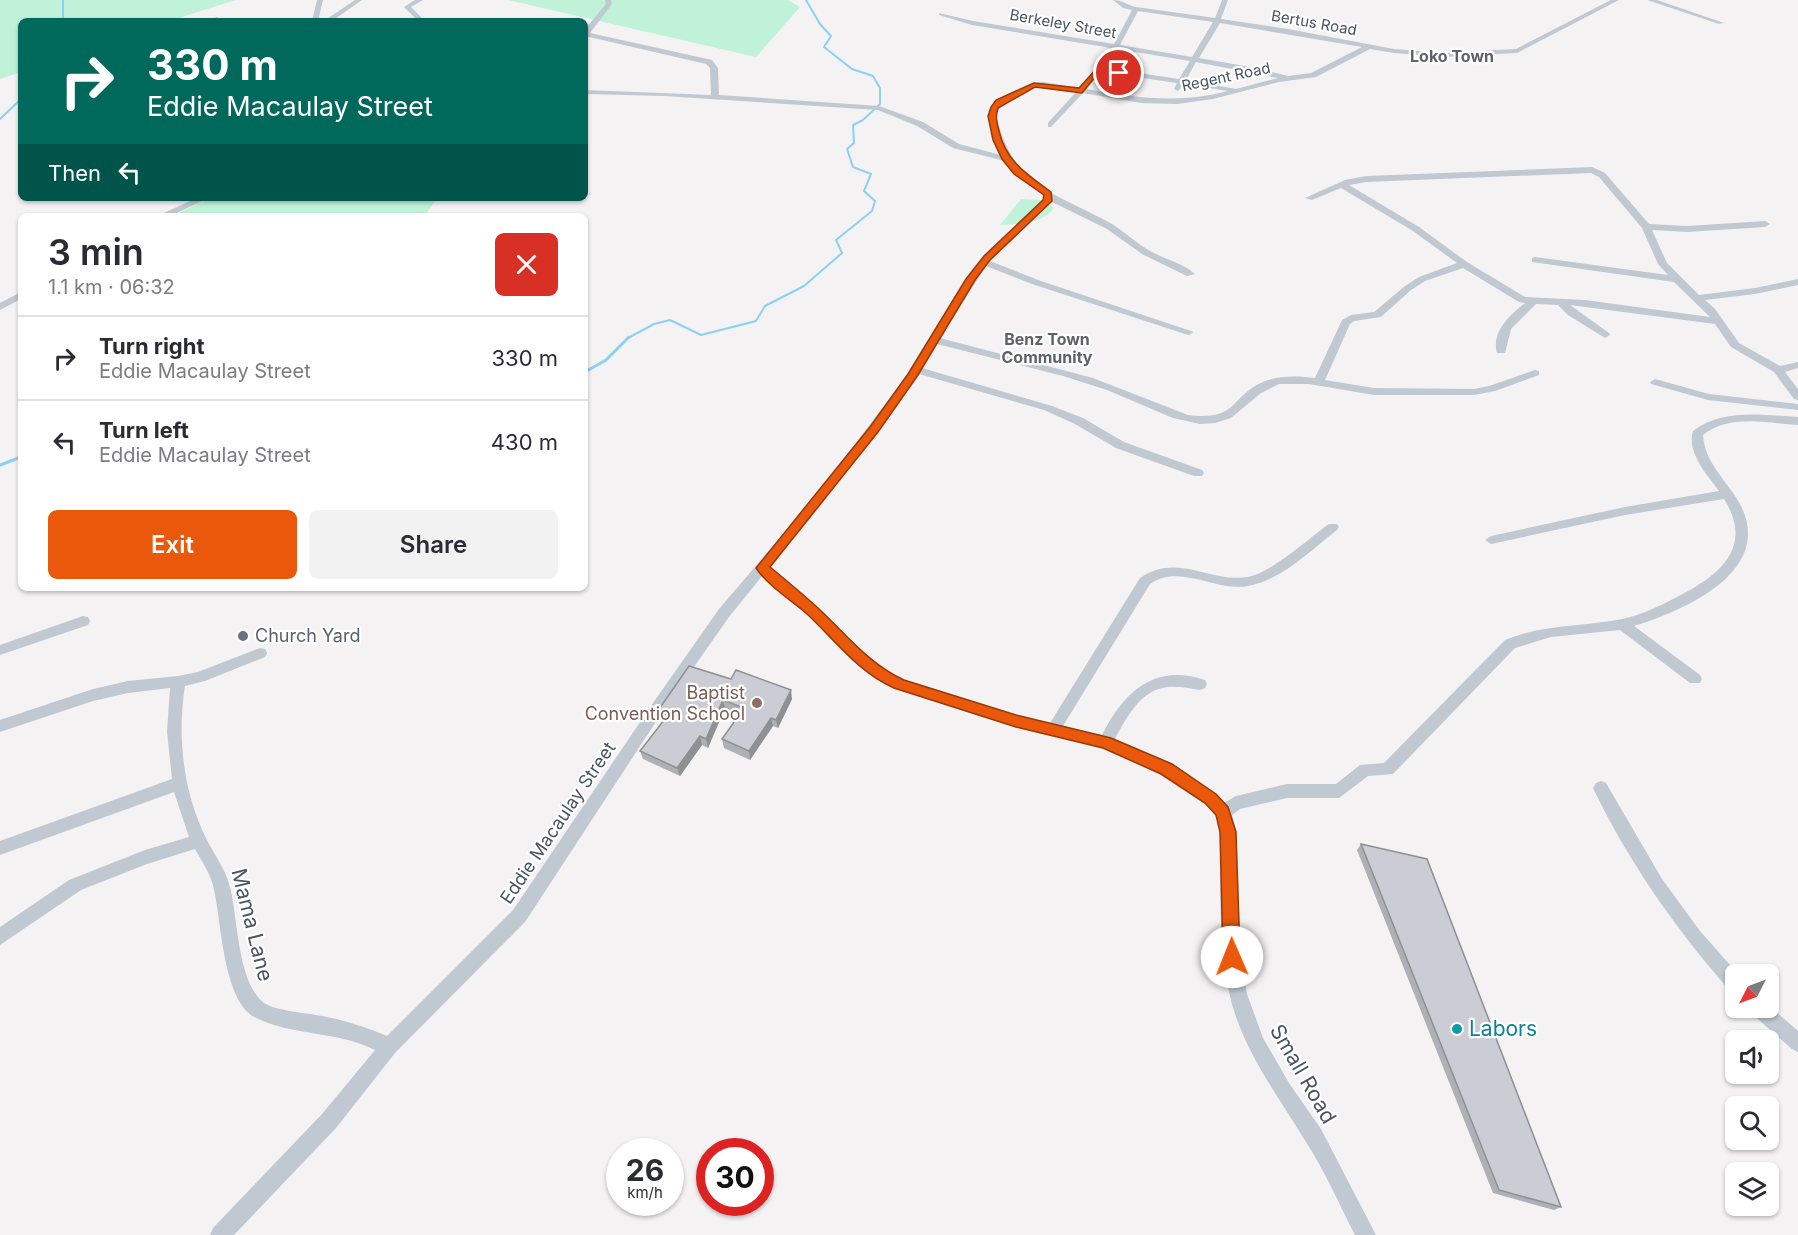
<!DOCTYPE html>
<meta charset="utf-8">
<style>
:root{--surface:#fff;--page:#f2f2f3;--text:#2b2b33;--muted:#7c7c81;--line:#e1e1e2;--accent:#ea580c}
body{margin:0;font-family:Inter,sans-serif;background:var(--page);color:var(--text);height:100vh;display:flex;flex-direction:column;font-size:22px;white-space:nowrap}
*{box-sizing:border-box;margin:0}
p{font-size:20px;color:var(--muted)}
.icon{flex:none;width:33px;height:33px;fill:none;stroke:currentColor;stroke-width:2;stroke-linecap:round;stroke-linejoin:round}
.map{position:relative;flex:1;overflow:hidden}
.drawer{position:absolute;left:18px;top:213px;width:570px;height:378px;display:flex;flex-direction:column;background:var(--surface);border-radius:9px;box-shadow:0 2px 4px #0004}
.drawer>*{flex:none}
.top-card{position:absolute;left:18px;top:18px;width:570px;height:183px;border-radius:9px;box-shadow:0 2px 4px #0004;background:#00695c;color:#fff;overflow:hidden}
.needle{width:39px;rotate:228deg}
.controls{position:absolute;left:1725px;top:964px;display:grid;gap:12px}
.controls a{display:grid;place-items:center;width:54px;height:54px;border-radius:9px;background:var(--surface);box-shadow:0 2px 4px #0004;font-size:30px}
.speed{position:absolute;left:606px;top:1138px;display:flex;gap:12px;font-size:30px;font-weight:700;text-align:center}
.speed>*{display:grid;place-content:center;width:78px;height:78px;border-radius:50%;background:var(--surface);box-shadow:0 2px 4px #0004;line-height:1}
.speed small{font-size:15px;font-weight:400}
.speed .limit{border:9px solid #d22;background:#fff;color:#111}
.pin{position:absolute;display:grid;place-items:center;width:51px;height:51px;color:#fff;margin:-26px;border:3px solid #fff;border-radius:50%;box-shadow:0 2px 6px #0007}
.me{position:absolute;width:66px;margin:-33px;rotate:359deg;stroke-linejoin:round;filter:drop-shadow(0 0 4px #0008)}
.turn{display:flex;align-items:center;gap:21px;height:126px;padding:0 30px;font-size:27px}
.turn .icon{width:78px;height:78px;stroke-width:2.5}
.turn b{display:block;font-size:42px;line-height:51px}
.then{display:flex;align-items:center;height:57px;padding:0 30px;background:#0003;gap:12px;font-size:22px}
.round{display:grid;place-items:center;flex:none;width:63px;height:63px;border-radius:9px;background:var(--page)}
.headline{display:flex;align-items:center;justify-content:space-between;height:102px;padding:0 30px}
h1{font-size:36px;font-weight:600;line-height:45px}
.primary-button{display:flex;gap:12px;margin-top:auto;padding:12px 30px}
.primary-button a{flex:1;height:69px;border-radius:9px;background:var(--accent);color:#fff;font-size:24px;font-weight:600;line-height:69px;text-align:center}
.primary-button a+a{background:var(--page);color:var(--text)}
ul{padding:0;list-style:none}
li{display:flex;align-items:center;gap:18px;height:84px;padding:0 30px;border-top:2px solid var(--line)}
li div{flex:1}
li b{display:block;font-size:22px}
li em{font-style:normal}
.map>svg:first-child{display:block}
</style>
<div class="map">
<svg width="1798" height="1235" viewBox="0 0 1798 1235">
<rect width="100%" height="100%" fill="#f4f2f2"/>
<!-- green -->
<path fill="#c0f2d9" d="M0 0H236L169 21H21V72L0 79Z
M508 0H788L800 7 756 57Z
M211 198H438L424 216H172Z
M1021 199 1044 200 1054 208C1043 224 1018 224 1000 225Z"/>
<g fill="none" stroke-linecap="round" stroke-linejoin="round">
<!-- stream-far1 -->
<path stroke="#8cd1f1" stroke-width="2" d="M63 0V21
M0 119 21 99
M628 338 654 324 670 320 701 335 756 321 765 306 804 286 842 253 836 240 872 211 875 201 864 191 871 174 853 167 847 149 854 143 853 125 863 120 880 104V88L873 76 852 69 824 47 831 36 820 24 806 0"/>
<!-- stream -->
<path stroke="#8cd1f1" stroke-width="3" d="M585 372 606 360 629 337
M0 465 21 457"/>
<!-- minor -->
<path fill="#c0c8d2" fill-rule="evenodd" d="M317 0H323L318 21H312Z
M355 0H362L332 21H324Z
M415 0H423L411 7 425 21H418L404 7Z
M605 0H611L612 4 590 33 712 60 718 68 719 95 879 106 923 122 959 144 1001 155 988 116 996 100 1031 83 1043 82 1080 88 1111 48 972 25 939 15V13L973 21 1114 44 1132 10 1123 8 1113 0C1122 0 1127 5 1136 7L1215 18 1222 0H1228L1221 19 1288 29 1394 49 1443 53 1516 49 1611 0H1619L1517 53 1443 57 1394 53 1370 49 1316 77 1279 82 1213 99 1177 104 1141 103 1083 93 1051 127H1048V123L1076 92 1043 86 1036 87 1002 103 996 116C1014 188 1054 192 1112 224 1125 232 1136 243 1150 251 1164 259 1183 263 1195 274L1187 276 1142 254 1107 229 1052 202 990 261 1038 280 1194 332 1189 335 1185 334 1032 284 986 266 940 338 1093 378 1188 415C1239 421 1229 397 1263 382 1279 375 1298 376 1315 378L1342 320 1351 315 1374 312 1405 286 1419 277 1457 263 1413 231 1341 188 1312 200 1305 198 1345 180 1366 176 1592 167 1605 173 1649 224 1687 226 1765 221 1770 224 1765 227 1687 232 1652 230 1667 263 1699 295 1755 288 1798 279V285L1755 294 1705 300 1715 309 1739 343 1780 366 1798 362V368L1785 372 1798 389V400L1794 399 1774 372 1731 347 1715 324 1570 305 1609 333 1610 335 1605 338 1568 315 1558 305 1536 304 1511 329 1505 353H1497C1491 332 1510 315 1525 303L1519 302 1463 268 1425 281 1411 290 1381 317 1354 321 1350 324 1325 380 1374 388 1474 389 1489 386 1535 370 1539 371V375L1495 391 1474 395H1374L1309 384H1279L1261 393 1231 418 1215 423 1200 424 1173 418 1107 390 1063 376 937 344 922 368 1052 406 1083 418 1124 442 1202 470 1204 473 1202 476H1194L1116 448 1075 424 1044 410 919 374 825 500 770 567C786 581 803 594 819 609 847 634 869 663 904 680L1016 715 1050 723 1140 578C1178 552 1209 583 1248 577 1271 573 1309 538 1329 524H1337L1339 527 1337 530C1311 550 1282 580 1248 586 1215 592 1180 563 1150 584L1063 726 1102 735C1124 692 1154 663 1205 680L1207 684 1205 688 1200 690C1188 688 1174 685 1162 688 1139 693 1125 720 1115 739 1154 756 1193 772 1224 803L1236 796 1287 784H1336L1360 765 1384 763 1505 640C1543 624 1582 627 1622 619 1641 615 1660 606 1677 597 1718 576 1755 548 1724 499L1625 515 1491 544 1485 540 1491 536 1625 507 1719 491C1708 476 1686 452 1693 431 1723 408 1762 415 1798 417V425C1766 423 1730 414 1703 435 1705 465 1729 482 1741 506 1774 572 1683 611 1634 626L1700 675 1702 679 1700 683H1690L1620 630 1551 637 1515 648 1393 774 1368 776 1339 798H1287L1240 809 1232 815 1236 832 1241 957 1247 994 1263 1038 1289 1083 1321 1129 1376 1235H1355C1339 1204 1325 1171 1306 1142 1277 1094 1241 1048 1229 992 1218 940 1221 885 1220 832L1216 815 1205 804 1162 774 1103 748 1016 727 894 688C861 671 838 644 812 619 797 603 779 590 763 575L729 617 663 711 525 922 395 1053 336 1128 234 1235H210L213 1228 322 1114 375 1050C338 1031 293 1036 256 1018 221 1001 222 915 212 882 208 870 201 860 195 849L147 864 81 890 0 945V927L69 880 145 850 189 837 174 792 0 855V841L172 779 167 732 170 688 128 693 93 701 0 732V720L93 689 128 681 178 676 198 672 260 648 265 649 267 653 265 657 205 681 185 686C177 735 183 789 204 834 212 852 225 867 230 887 238 918 237 982 264 1003 276 1011 307 1013 322 1016 344 1020 366 1027 387 1036L513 910 653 703 719 609 817 494 908 374 968 277 984 256 1044 200 1042 194 1016 176 1005 161 953 148 917 126 878 110 664 96 585 94V90L711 95 710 68 706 64 585 36V29L606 4ZM1138 11 1213 22 1192 57 1120 45ZM1220 23 1362 47 1311 73 1288 76 1256 68 1199 58ZM1117 49 1190 61 1179 79 1104 68ZM1196 62 1278 78 1236 89 1186 80ZM1101 72 1177 83 1174 89 1178 91 1184 84 1228 91C1178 104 1137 98 1087 89ZM1591 173 1599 177 1642 228 1658 264 1668 275 1535 257 1532 258V262L1674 282 1710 317 1585 300 1525 297 1467 262 1419 227 1349 185 1366 182Z
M1647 0H1657L1724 23 1719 24Z
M216 17 226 21 214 20Z
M197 198H209L170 216H157Z
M21 292V299L0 310V303Z
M1655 379 1709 394 1798 404V410L1708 400 1651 384 1650 382Z
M83 616 88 617 90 621 88 625 0 655V645Z
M1601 781 1606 783 1662 879 1700 931 1739 975H1736V993L1730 991C1676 929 1629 863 1593 788L1596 783Z
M1768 1005 1798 1031V1052L1792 1049 1752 1014 1749 1008H1768Z"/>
</g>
<!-- wall -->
<path fill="#afb0b6" d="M689 666 792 699 778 728 773 726 750 760 724 748 722 739 740 714 725 708 708 748 702 745 680 776 643 759 640 751 663 721 660 720 657 712Z
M1361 844 1561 1207 1554 1210 1493 1193 1357 850Z"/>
<!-- shaded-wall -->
<path fill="#8f9094" d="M791 690 792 699 778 728 776 720Z
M723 700 725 708 708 748 706 739Z
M771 718 773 726 750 760 749 751Z
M700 736 702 745 680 776 677 768Z"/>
<!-- building -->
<path fill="#cccdd4" stroke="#8f9094" stroke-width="1.5" d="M689 666 731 679 736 670 791 690 776 720 771 718 749 751 722 739 744 708 723 700 706 739 700 736 677 768 640 751 668 715 657 712Z
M1361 844 1427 859 1561 1207 1499 1190Z"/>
<!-- route -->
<path fill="#ea580c" stroke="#983908" stroke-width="1.5" d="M1098 67 1122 73 1119 75 1099 72 1082 93 1035 87 998 108C995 117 997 122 999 131 1006 162 1028 175 1051 192L1052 201 990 260 975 280 918 375 878 432 770 567C787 581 804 595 819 609 847 635 869 664 904 680L1016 715 1111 738 1172 764 1216 794 1228 807 1236 832 1240 957 1238 963 1232 965 1225 963 1223 957 1220 832 1216 815 1205 803 1161 774 1103 748 1016 727 894 688C858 672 836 641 807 614 791 600 768 586 756 568L870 427 908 374 966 279 984 256 1043 200 1044 195 1014 174 1002 159 993 140 988 116 991 107 996 100 1034 83 1079 88Z"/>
<!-- markers -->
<circle fill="#6b7280" stroke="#fff" stroke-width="2" cx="243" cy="636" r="6"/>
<circle fill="#8d6e63" stroke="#fff" stroke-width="2" cx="757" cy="703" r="6"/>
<circle fill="#0f9aa8" stroke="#fff" stroke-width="2" cx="1457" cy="1029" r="6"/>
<g text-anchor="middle" stroke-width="4.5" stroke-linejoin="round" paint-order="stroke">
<!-- far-street labels -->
<g font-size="15" fill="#495361" stroke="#fff">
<text transform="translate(1314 23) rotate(10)" y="5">Bertus Road</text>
<text transform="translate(1063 24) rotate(10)" y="5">Berkeley Street</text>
<text transform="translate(1226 77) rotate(-12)" y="5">Regent Road</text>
</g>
<!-- far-neighbourhood labels -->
<g font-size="16" font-weight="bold" fill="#5e6167" stroke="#fff">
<text x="1452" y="62">Loko Town</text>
<text x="1047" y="345">Benz Town<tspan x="1047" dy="18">Community</tspan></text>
</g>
<!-- worship labels -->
<g font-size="18" fill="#5b616d" stroke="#fff" text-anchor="start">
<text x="255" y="642">Church Yard</text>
</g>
<!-- education labels -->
<g font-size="18" fill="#785e54" stroke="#fff" text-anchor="end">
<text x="745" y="699">Baptist<tspan x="745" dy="21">Convention School</tspan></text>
</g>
<!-- street labels -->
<g font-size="18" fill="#495361" stroke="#fff">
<text transform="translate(558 823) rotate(-56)" y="6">Eddie Macaulay Street</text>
</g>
<!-- near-street labels -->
<g font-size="21" fill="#495361" stroke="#fff">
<text transform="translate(252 925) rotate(76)" y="7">Mama Lane</text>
<text transform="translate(1303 1074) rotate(60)" y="7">Small Road</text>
</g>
<!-- near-culture labels -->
<g font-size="21" fill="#0d838f" stroke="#fff" text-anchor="start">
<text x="1469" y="1036">Labors</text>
</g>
</g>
</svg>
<div class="controls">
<a><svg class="needle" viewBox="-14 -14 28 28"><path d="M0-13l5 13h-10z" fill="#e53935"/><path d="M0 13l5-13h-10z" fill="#7c7c81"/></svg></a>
<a><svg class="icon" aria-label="sound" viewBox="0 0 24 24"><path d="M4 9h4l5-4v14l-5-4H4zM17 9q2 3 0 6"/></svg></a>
<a><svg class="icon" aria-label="search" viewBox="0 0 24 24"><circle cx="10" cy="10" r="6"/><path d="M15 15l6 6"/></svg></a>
<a><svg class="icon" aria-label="layers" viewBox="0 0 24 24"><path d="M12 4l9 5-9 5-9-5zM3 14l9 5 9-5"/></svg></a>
</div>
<div class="speed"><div>26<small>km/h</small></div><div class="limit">30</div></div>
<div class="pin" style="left:1119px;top:73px;background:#d93025"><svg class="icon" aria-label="arrive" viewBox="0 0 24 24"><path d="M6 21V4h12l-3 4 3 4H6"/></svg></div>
<svg class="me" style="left:1232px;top:957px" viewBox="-20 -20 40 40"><circle r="19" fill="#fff"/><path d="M0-13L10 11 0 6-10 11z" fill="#ea580c"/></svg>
<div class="top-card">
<div class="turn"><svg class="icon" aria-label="right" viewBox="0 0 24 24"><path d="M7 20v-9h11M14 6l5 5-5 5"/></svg><div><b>330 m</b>Eddie Macaulay Street</div></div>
<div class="then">Then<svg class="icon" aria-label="left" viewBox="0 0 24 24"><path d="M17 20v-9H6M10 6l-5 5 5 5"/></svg></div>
</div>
<section class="drawer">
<div class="headline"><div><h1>3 min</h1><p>1.1 km · 06:32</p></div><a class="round" style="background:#d93025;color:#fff"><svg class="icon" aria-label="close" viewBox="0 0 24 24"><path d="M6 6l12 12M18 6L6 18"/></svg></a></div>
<ul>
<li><svg class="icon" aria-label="right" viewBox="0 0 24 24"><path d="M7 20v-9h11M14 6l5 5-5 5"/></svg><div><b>Turn right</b><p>Eddie Macaulay Street</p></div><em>330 m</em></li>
<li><svg class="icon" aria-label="left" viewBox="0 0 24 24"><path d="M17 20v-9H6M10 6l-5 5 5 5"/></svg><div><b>Turn left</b><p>Eddie Macaulay Street</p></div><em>430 m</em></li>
</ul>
<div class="primary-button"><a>Exit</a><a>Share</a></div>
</section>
</div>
